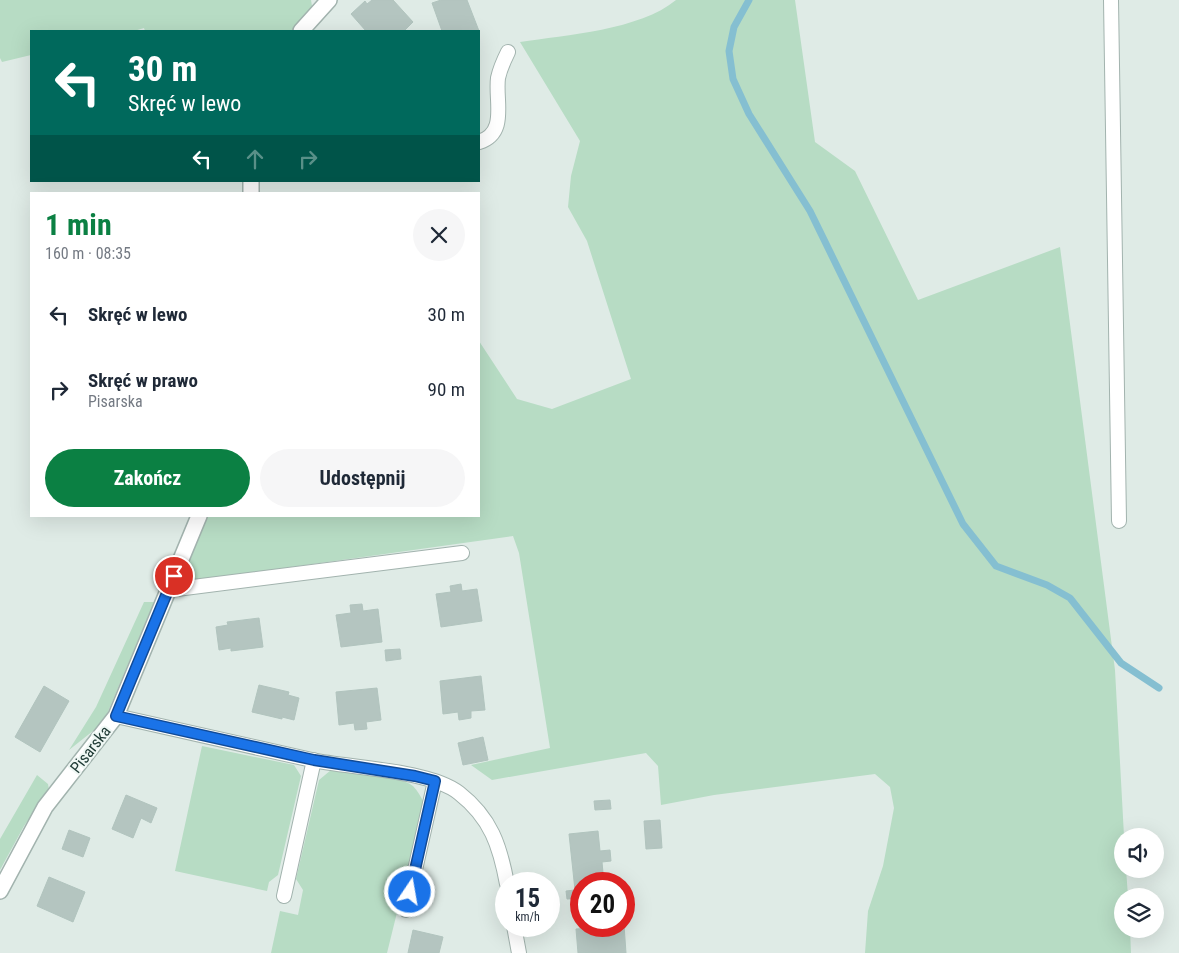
<!DOCTYPE html>
<html lang="pl">
<meta charset="utf-8">
<style>
:root{--surface:#fff;--page:#f6f6f7;--text:#1f2937;--muted:#747a83;--accent:#0b8043}
body{margin:0;font-family:"Roboto Condensed",sans-serif;background:var(--page);color:var(--text);height:100vh;display:flex;flex-direction:column;font-size:19px;white-space:nowrap}
*{box-sizing:border-box;margin:0}
p{font-size:16px;color:var(--muted)}
.icon{flex:none;width:28px;height:28px;fill:none;stroke:currentColor;stroke-width:2;stroke-linecap:round;stroke-linejoin:round}
.map{position:relative;flex:1;overflow:hidden}
.drawer{position:absolute;left:30px;top:192px;width:450px;height:325px;display:flex;flex-direction:column;background:var(--surface);border-radius:0px;box-shadow:0 5px 20px #0002}
.drawer>*{flex:none}
.guide{position:absolute;left:30px;top:30px;width:450px;height:152px;border-radius:0px;box-shadow:0 5px 20px #0002;background:#00695c;color:#fff;overflow:hidden}
.tools{position:absolute;left:1114px;top:828px;display:grid;gap:10px}
.tools a{display:grid;place-items:center;width:50px;height:50px;border-radius:50%;background:var(--surface);box-shadow:0 5px 20px #0002;font-size:25px}
.speed{position:absolute;left:495px;top:872px;display:flex;gap:10px;font-size:25px;font-weight:700;text-align:center}
.speed>*{display:grid;place-content:center;width:65px;height:65px;border-radius:50%;background:var(--surface);box-shadow:0 5px 20px #0002;line-height:1}
.speed small{font-size:12px;font-weight:400}
.speed .limit{border:8px solid #d22;background:#fff;color:#111}
.pin{position:absolute;display:grid;place-items:center;width:42px;height:42px;color:#fff;margin:-21px;border:2px solid #fff;border-radius:50%;box-shadow:0 1px 5px #0007}
.me{position:absolute;width:55px;margin:-28px;rotate:12deg;stroke-linejoin:round;filter:drop-shadow(0 0 4px #0008)}
.turn{display:flex;align-items:center;gap:18px;height:105px;padding:0 15px;font-size:22px}
.turn .icon{width:65px;height:65px;stroke-width:2.5}
.turn b{display:block;font-size:35px;line-height:42px}
.lanes{display:flex;align-items:center;height:48px;padding:0 15px;background:#0003;justify-content:center;gap:25px;direction:ltr}
.lanes .off{opacity:.35}
.round{display:grid;place-items:center;flex:none;width:52px;height:52px;border-radius:26px;background:var(--page)}
.summary{display:flex;align-items:center;justify-content:space-between;height:85px;padding:0 15px}
h1{font-size:30px;font-weight:700;line-height:38px;color:var(--accent)}
.cta{display:flex;gap:10px;margin-top:auto;padding:10px 15px}
.cta a{flex:1;height:58px;border-radius:30px;background:var(--accent);color:#fff;font-size:20px;font-weight:700;line-height:58px;text-align:center}
.cta a+a{background:var(--page);color:var(--text)}
ul{padding:0;list-style:none}
li{display:flex;align-items:center;gap:15px;height:75px;padding:0 15px}
li div{flex:1}
li b{display:block;font-size:19px}
li em{font-style:normal}
.map>svg:first-child{display:block}
</style>
<div class="map">
<svg width="1179" height="953" viewBox="0 0 1179 953">
<rect width="100%" height="100%" fill="#dfebe6"/>
<!-- green -->
<path fill="#b7dcc4" d="M0 0H311L312 6 292 31H145L144 28 134 31H31V55L2 62 0 58Z
M676 0H795L815 142 855 171 918 300 1060 247 1115 670 1124 836H1122V869H1126L1128 896H1122V929H1130L1131 953H865L868 911 883 866 894 808 890 787 875 774 714 795 661 805 658 766 646 753 492 780 471 765 550 748 519 553 513 536 185 582 189 567V555L206 516H479V341L517 399 552 409 631 379 587 241 568 207 571 176 580 141 520 42C566 35 640 30 676 0Z
M144 602H154L107 714 98 727 69 750 96 707Z
M202 746 294 765 301 776 278 875 269 882 267 891 175 871Z
M331 770C351 772 397 774 413 786 418 791 421 797 424 803L387 953H271L280 911 298 915 303 890 296 879 319 780Z
M37 775 48 784 49 790 24 826 0 870V839Z"/>
<g fill="none" stroke-linecap="round" stroke-linejoin="round">
<!-- stream -->
<path stroke="#85bfd1" stroke-width="7" d="M749 0 734 27 729 51 733 79 749 114 810 211 963 524 996 566 1047 585 1070 598 1121 663 1159 688"/>
</g>
<!-- building -->
<path fill="#b4c5c0" stroke="#b1c4be" d="M372 0H393L413 22 404 31H366L351 14 365 1 367 4Z
M441 0H467L479 31H442L432 3Z
M461 584 462 591 477 589 482 621 441 627 436 594 451 592 450 586Z
M362 604 363 611 378 609 382 642 341 647 336 615 351 613 350 605Z
M259 618 263 647 231 651V648L219 650 216 627 228 625 227 622Z
M400 649 401 659 386 661 385 650Z
M481 676 485 710 471 711V718L459 720 458 712 443 714 440 681Z
M259 685 289 692 288 695 299 698 294 720 282 717V719L252 712Z
M44 686 69 701 40 752 15 737Z
M377 688 381 720 366 722 367 729 355 730 354 723 339 725 336 692Z
M483 737 488 760 463 765 458 743Z
M126 795 157 808 151 823 141 818 133 838 112 829Z
M610 800 611 809 595 810 594 801Z
M660 820 662 848 646 849 644 821Z
M69 830 90 838 83 857 62 849Z
M598 831 600 851 610 850 611 861 602 862 604 884H581V898L567 899 566 891 575 890 569 834Z
M49 877 85 892 73 922 37 906Z
M624 925 626 953H578L576 929 593 928 592 926Z
M413 930 443 937 439 953H408Z"/>
<g fill="none" stroke-linecap="round" stroke-linejoin="round">
<defs>
<path id="service" d="M1111 0 1119 521
M479 142C508 133 495 101 498 78 500 69 504 60 508 52
M169 590 462 553
M116 716C182 731 247 746 312 760 350 768 430 770 459 793 491 818 500 846 507 884
M284 896 314 760
M406 910 435 781
M514 926 519 953"/>
<path id="minor" d="M301 31 329 0
M251 194V181
M0 891 45 807 116 716 199 516"/>
</defs>
<!-- service casing -->
<use href="#service" stroke="#a2b3ae" stroke-width="16"/>
<!-- minor casing -->
<use href="#minor" stroke="#a2b3ae" stroke-width="18"/>
<!-- service -->
<use href="#service" stroke="#fff" stroke-width="14"/>
<!-- minor -->
<use href="#minor" stroke="#fff" stroke-width="15"/>
</g>
<g fill="none" stroke-linecap="round" stroke-linejoin="round">
<defs>
<path id="route" d="M174 576 116 716 314 760 415 776 435 781 410 892"/>
</defs>
<!-- route casing -->
<use href="#route" stroke="#114b97" stroke-width="12"/>
<!-- route -->
<use href="#route" stroke="#1a73e8" stroke-width="9"/>
</g>
<g text-anchor="middle" stroke-width="4" stroke-linejoin="round" paint-order="stroke">
<!-- street labels -->
<g font-size="16" fill="#203b36" stroke="#eff7f4">
<text transform="translate(90 749) rotate(-52)" y="6">Pisarska</text>
</g>
</g>
</svg>
<div class="tools">
<a><svg class="icon" aria-label="sound" viewBox="0 0 24 24"><path d="M4 9h4l5-4v14l-5-4H4zM17 9q2 3 0 6"/></svg></a>
<a><svg class="icon" aria-label="layers" viewBox="0 0 24 24"><path d="M12 4l9 5-9 5-9-5zM3 14l9 5 9-5"/></svg></a>
</div>
<div class="speed"><div>15<small>km/h</small></div><div class="limit">20</div></div>
<div class="pin" style="left:174px;top:576px;background:#d93025"><svg class="icon" aria-label="arrive" viewBox="0 0 24 24"><path d="M6 21V4h12l-3 4 3 4H6"/></svg></div>
<svg class="me" style="left:410px;top:892px" viewBox="-20 -20 40 40"><circle r="17" fill="#1a73e8" stroke="#fff" stroke-width="3"/><path d="M0-11L8 9 0 5-8 9z" fill="#fff"/></svg>
<div class="guide">
<div class="turn"><svg class="icon" aria-label="left" viewBox="0 0 24 24"><path d="M17 20v-9H6M10 6l-5 5 5 5"/></svg><div><b>30 m</b>Skręć w lewo</div></div>
<div class="lanes"><svg class="icon" aria-label="left" viewBox="0 0 24 24"><path d="M17 20v-9H6M10 6l-5 5 5 5"/></svg><svg class="icon off" aria-label="ahead" viewBox="0 0 24 24"><path d="M12 20V5M6 11l6-6 6 6"/></svg><svg class="icon off" aria-label="right" viewBox="0 0 24 24"><path d="M7 20v-9h11M14 6l5 5-5 5"/></svg></div>
</div>
<section class="drawer">
<div class="summary"><div><h1>1 min</h1><p>160 m · 08:35</p></div><a class="round"><svg class="icon" aria-label="close" viewBox="0 0 24 24"><path d="M6 6l12 12M18 6L6 18"/></svg></a></div>
<ul>
<li><svg class="icon" aria-label="left" viewBox="0 0 24 24"><path d="M17 20v-9H6M10 6l-5 5 5 5"/></svg><div><b>Skręć w lewo</b></div><em>30 m</em></li>
<li><svg class="icon" aria-label="right" viewBox="0 0 24 24"><path d="M7 20v-9h11M14 6l5 5-5 5"/></svg><div><b>Skręć w prawo</b><p>Pisarska</p></div><em>90 m</em></li>
</ul>
<div class="cta"><a>Zakończ</a><a>Udostępnij</a></div>
</section>
</div>
